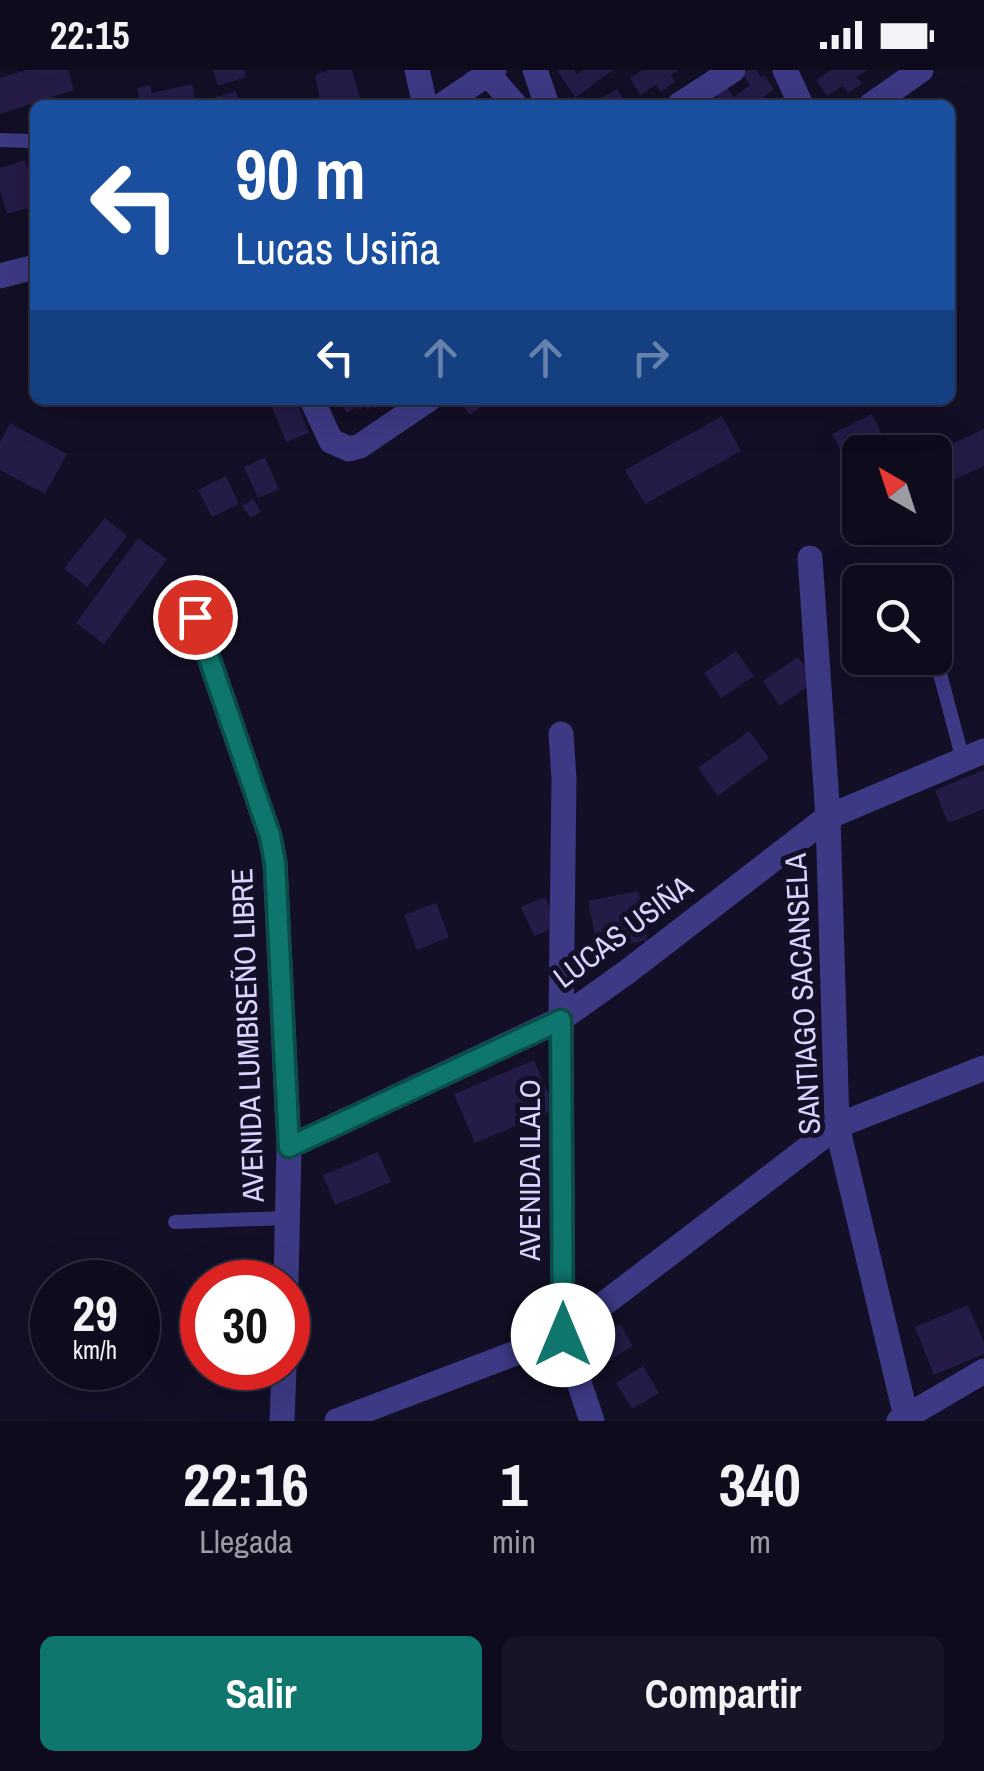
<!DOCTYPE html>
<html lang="es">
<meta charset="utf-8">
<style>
:root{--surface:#0e0b1c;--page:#171425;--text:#f1f3f6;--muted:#9b9ba3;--line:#2e2b3b;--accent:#0f766e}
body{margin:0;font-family:"Archivo Narrow",sans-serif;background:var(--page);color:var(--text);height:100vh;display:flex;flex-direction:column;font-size:38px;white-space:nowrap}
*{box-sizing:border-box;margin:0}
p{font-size:32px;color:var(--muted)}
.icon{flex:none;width:55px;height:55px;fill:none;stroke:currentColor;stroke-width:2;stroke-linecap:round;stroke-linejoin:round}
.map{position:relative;height:1351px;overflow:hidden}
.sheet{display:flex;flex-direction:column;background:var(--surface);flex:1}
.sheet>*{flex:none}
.hud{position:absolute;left:30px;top:30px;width:925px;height:305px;border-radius:15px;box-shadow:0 10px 40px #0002,0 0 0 2px var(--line);background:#1a4fa0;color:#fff;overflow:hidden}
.needle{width:65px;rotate:321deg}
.controls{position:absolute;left:842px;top:365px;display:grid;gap:20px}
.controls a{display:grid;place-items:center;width:110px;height:110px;border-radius:15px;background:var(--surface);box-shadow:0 10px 40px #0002,0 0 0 2px var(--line);font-size:50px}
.speed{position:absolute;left:30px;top:1190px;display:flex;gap:20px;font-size:50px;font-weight:700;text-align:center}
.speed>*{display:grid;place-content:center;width:130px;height:130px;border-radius:50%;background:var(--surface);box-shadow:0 10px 40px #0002,0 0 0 2px var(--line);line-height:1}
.speed small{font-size:25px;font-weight:400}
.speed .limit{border:15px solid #d22;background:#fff;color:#111}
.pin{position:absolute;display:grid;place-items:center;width:85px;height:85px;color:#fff;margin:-42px;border:5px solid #fff;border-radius:50%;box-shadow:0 2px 10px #0007}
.me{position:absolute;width:110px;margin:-55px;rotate:0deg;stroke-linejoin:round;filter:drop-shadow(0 0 8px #0008)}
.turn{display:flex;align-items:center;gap:35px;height:210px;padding:0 40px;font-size:45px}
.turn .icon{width:130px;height:130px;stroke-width:2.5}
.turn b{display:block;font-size:70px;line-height:85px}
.lanes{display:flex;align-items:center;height:95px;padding:0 40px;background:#0003;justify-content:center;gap:50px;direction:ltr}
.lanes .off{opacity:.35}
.eta{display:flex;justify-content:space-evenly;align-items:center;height:170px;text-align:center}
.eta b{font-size:60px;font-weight:800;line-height:70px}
.action{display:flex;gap:20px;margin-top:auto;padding:20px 40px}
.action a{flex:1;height:115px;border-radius:15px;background:var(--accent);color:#fff;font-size:40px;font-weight:800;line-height:115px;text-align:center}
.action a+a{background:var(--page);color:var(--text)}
.status{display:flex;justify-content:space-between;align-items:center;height:70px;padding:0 50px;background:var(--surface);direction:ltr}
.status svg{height:28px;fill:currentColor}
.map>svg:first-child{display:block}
</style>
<div class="status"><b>22:15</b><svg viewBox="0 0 49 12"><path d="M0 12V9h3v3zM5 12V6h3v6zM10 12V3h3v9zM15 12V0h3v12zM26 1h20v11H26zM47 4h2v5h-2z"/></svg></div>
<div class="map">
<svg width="984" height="1351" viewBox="0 0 984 1351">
<rect width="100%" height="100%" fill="#130f26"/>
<!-- building -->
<path fill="#241b47" d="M26 0H68L74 20 0 44V8Z
M213 0H244L246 7 218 16Z
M329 0H352L361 31 345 35H321L315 5Z
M557 0H574L577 4 583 0H613L575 28Z
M643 0H679L671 5 675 12 661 22 656 15 640 25 630 8Z
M748 0H756L761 7 764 5 774 19 753 35H724L715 24 726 16 734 27 750 15 742 4Z
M831 0H868L857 7 862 14 848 23 843 16 827 26 816 10Z
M192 14 195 27 160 35H141L137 18 150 15 152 23Z
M617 19 627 35H591Z
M236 21 240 35H195V34Z
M25 90 35 122V136L7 144 0 121V98Z
M269 330H296L309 363 286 372Z
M338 330H382L367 340 363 333 347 343Z
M458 330H490L470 345Z
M872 344 891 382H860V401L853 404 832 364Z
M722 346 741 381 645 434 625 400Z
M10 353 67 384 45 424 0 400V372Z
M984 359V396L935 418V382Z
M265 387 279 419 258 428 244 397Z
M226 406 239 434 212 447 198 420Z
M253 429 261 442 251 448 242 436Z
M105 448 127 466 87 517 64 498Z
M138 468 167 489 104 574 76 553Z
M736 581 754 606 721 628 704 603Z
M798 587 815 611 780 636 763 611Z
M749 661 769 688 718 726 698 698Z
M984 700V739L948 753 935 720Z
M638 821 648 870 598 880 588 831Z
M545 827 558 856 534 866 521 837Z
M436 833 449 867 417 880 404 845Z
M534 990 555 1039 475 1073 454 1024Z
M378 1082 391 1112 335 1135 323 1105Z
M968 1235 984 1273V1284L934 1305 915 1257Z
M620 1254 633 1276 605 1293 592 1271Z
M643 1296 659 1323 632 1339 616 1313Z"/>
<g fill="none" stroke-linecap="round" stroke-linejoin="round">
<!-- service -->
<path stroke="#3d3a85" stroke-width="14" d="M0 70 29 71 35 74
M935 585 963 690
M175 1152 287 1148"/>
<!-- minor -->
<path stroke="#3d3a85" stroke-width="25" d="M417 0 425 35
M535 0 547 35
M785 0 801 35
M488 4 515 35
M442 35 494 0
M679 35 733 0
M871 35 921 0
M0 206 35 197
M312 330 331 371 349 379 360 376 428 330
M810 488 828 747 837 1056 907 1351
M195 547 270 766 275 793 289 1077 286 1212
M561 664 564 709 561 949 563 1265
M289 1077 561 949 627 902 828 747 984 681
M563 1265 837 1056 984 998
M282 1351 284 1298
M899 1351 984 1301"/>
<!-- tertiary -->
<path stroke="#3d3a85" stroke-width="25" d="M337 1351 563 1265 592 1351"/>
</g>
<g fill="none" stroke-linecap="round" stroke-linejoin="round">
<defs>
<path id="route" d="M195 547 270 766 275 793 289 1077 561 950 563 1265"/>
</defs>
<!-- route casing -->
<use href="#route" stroke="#0a4d48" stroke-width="25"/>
<!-- route -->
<use href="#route" stroke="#0f766e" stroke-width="18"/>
</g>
<g text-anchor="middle" stroke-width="10" stroke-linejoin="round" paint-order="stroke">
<!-- street labels -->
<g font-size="30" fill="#d9d4ff" stroke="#130f26">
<text transform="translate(623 862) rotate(-37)" y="10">LUCAS USIÑA</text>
<text transform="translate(803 924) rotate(-93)" y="10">SANTIAGO SACANSELA</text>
<text transform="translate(248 965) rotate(-92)" y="10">AVENIDA LUMBISEÑO LIBRE</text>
<text transform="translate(530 1100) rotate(-90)" y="10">AVENIDA ILALO</text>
</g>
</g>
</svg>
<div class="controls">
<a><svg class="needle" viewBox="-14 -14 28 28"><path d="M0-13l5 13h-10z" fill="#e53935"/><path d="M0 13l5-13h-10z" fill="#9b9ba3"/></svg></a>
<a><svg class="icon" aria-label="search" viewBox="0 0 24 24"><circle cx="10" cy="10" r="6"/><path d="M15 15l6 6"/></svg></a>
</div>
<div class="speed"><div>29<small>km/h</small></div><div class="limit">30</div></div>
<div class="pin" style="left:195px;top:547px;background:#d93025"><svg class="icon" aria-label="arrive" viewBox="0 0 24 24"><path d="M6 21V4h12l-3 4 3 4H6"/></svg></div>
<svg class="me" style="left:563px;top:1265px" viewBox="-20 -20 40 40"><circle r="19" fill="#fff"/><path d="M0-13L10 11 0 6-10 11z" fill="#0f766e"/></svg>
<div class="hud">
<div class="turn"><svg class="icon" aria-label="left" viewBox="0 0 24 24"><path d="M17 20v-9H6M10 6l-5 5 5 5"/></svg><div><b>90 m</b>Lucas Usiña</div></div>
<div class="lanes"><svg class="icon" aria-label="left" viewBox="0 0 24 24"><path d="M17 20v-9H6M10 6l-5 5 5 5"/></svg><svg class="icon off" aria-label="ahead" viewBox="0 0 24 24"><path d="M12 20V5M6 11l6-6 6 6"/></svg><svg class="icon off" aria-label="ahead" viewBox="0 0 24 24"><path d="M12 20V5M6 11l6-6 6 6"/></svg><svg class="icon off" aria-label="right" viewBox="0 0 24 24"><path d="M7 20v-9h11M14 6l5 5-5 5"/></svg></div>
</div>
</div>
<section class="sheet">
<div class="eta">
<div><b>22:16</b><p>Llegada</p></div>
<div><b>1</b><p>min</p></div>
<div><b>340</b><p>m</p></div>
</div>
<div class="action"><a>Salir</a><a>Compartir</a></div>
</section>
